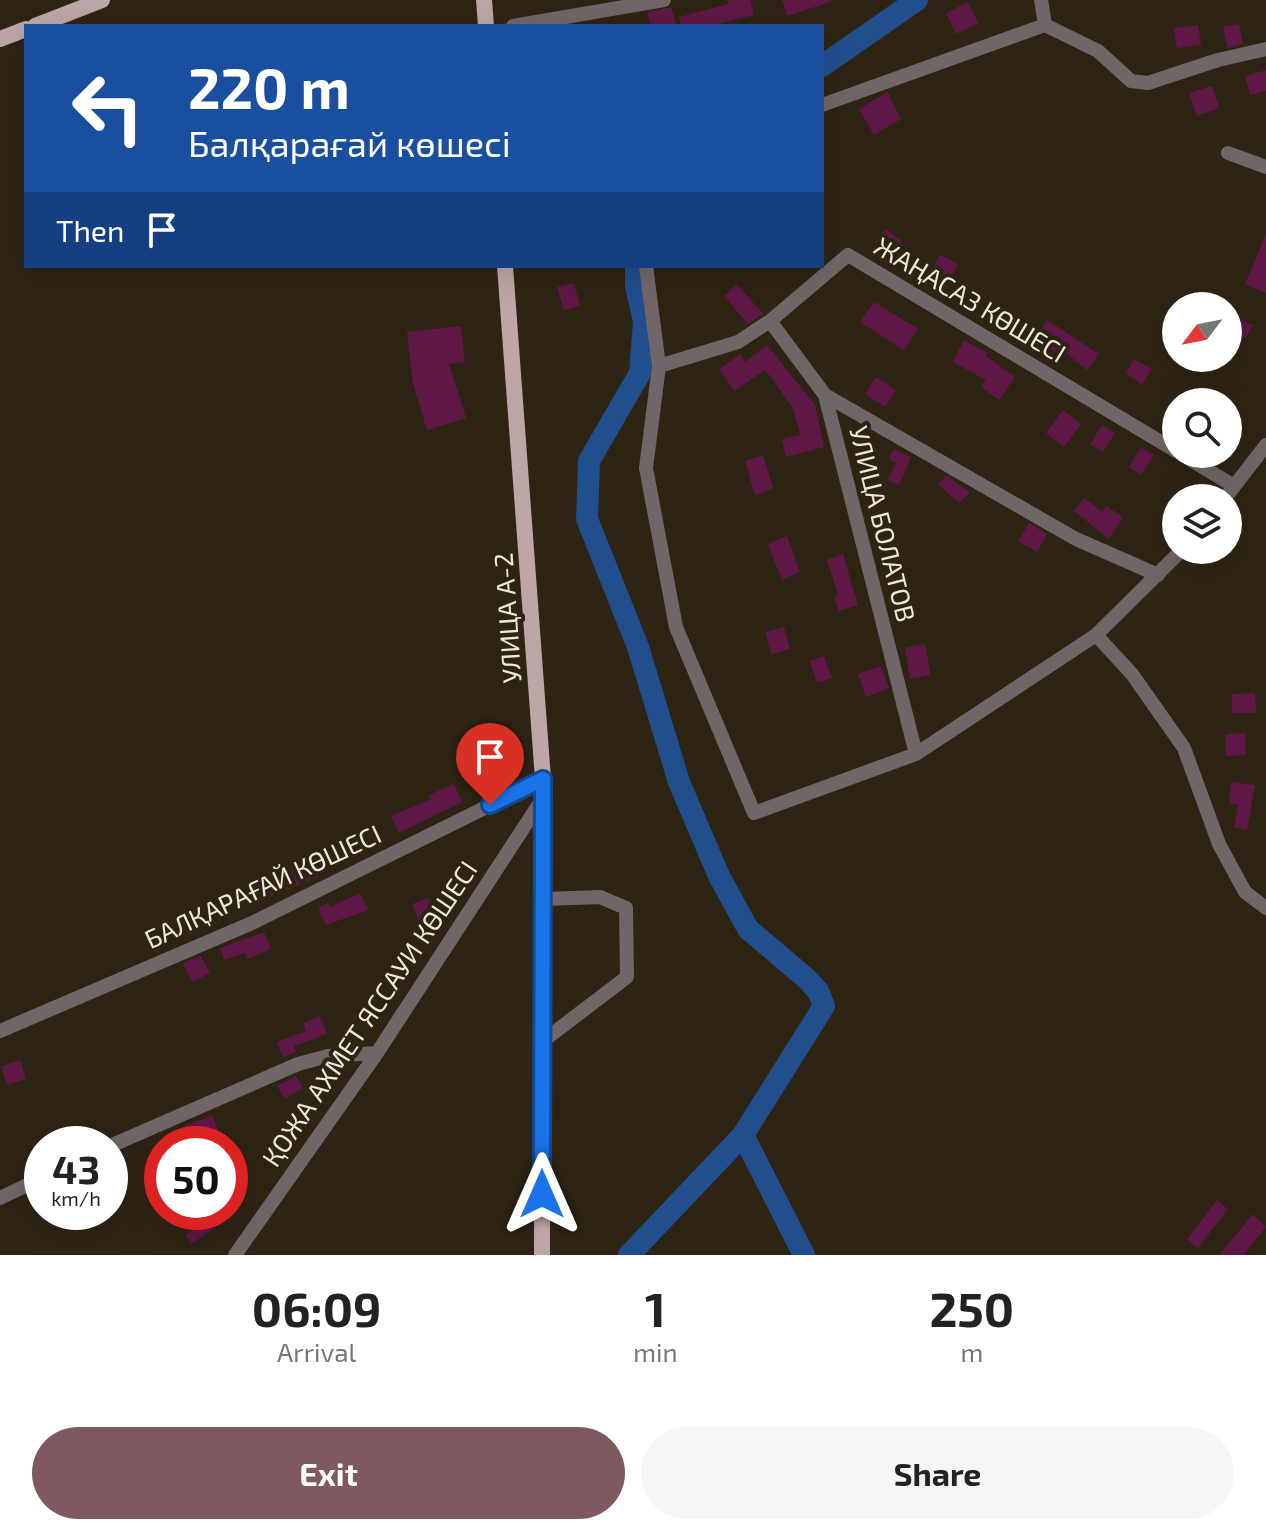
<!DOCTYPE html>
<meta charset="utf-8">
<style>
:root{--surface:#fff;--page:#f6f6f6;--text:#222;--muted:#767676;--accent:#805860}
body{margin:0;font-family:"Exo 2",sans-serif;background:var(--page);color:var(--text);height:100vh;display:flex;flex-direction:column;font-size:30px;white-space:nowrap}
*{box-sizing:border-box;margin:0}
p{font-size:26px;color:var(--muted)}
.icon{flex:none;width:44px;height:44px;fill:none;stroke:currentColor;stroke-width:2;stroke-linecap:round;stroke-linejoin:round}
.map{position:relative;height:1255px;overflow:hidden}
.drawer{display:flex;flex-direction:column;background:var(--surface);flex:1}
.drawer>*{flex:none}
.guide{position:absolute;left:24px;top:24px;width:800px;height:244px;border-radius:0px;box-shadow:0 8px 32px #0002;background:#1a4fa0;color:#fff;overflow:hidden}
.needle{width:52px;rotate:238deg}
.buttons{position:absolute;left:1162px;top:292px;display:grid;gap:16px}
.buttons a{display:grid;place-items:center;width:80px;height:80px;border-radius:50%;background:var(--surface);box-shadow:0 8px 32px #0002;font-size:40px}
.speed{position:absolute;left:24px;top:1126px;display:flex;gap:16px;font-size:40px;font-weight:700;text-align:center}
.speed>*{display:grid;place-content:center;width:104px;height:104px;border-radius:50%;background:var(--surface);box-shadow:0 8px 32px #0002;line-height:1}
.speed small{font-size:20px;font-weight:400}
.speed .limit{border:12px solid #d22;background:#fff;color:#111}
.pin{position:absolute;display:grid;place-items:center;width:68px;height:68px;color:#fff;margin:-82px -34px;border-radius:50% 50% 50% 0;rotate:-45deg;box-shadow:0 0 8px #0007}
.pin .icon{rotate:45deg}
.me{position:absolute;width:88px;margin:-44px;rotate:0deg;stroke-linejoin:round;filter:drop-shadow(0 0 6px #0008)}
.turn{display:flex;align-items:center;gap:28px;height:168px;padding:0 32px;font-size:36px}
.turn .icon{width:104px;height:104px;stroke-width:2.5}
.turn b{display:block;font-size:56px;line-height:68px}
.then{display:flex;align-items:center;height:76px;padding:0 32px;background:#0003;gap:16px;font-size:30px}
.eta{display:flex;justify-content:space-evenly;align-items:center;height:136px;text-align:center}
.eta b{font-size:48px;font-weight:700;line-height:56px}
.cta{display:flex;gap:16px;margin-top:auto;padding:16px 32px}
.cta a{flex:1;height:92px;border-radius:48px;background:var(--accent);color:#fff;font-size:32px;font-weight:700;line-height:92px;text-align:center}
.cta a+a{background:var(--page);color:var(--text)}
.map>svg:first-child{display:block}
</style>
<div class="map">
<svg width="1266" height="1255" viewBox="0 0 1266 1255">
<rect width="100%" height="100%" fill="#2e2414"/>
<g fill="none" stroke-linecap="round" stroke-linejoin="round">
<!-- river -->
<path stroke="#214e8d" stroke-width="22" d="M822 66 917 0
M743 1135 804 1255
M629 1255 743 1135 824 1006 818 991 807 979 748 929 719 876 679 782 638 647 587 519 589 461 640 373 644 322 636 286V266"/>
</g>
<!-- building -->
<path fill="#5f1747" d="M727 0H750L754 15 710 26H681L679 17 728 4Z
M782 0H831V2L787 16Z
M968 2 978 23 956 34 946 13Z
M671 7 676 24 651 26 647 13Z
M1239 24 1243 44 1227 48 1223 27Z
M1198 25 1201 45 1177 48 1174 28Z
M1266 70V91L1250 95 1245 76Z
M1212 86 1219 108 1197 116 1189 93Z
M887 92 901 119 874 135 859 109Z
M885 229 902 241 892 255 875 242Z
M1266 234V293L1245 284Z
M940 255 958 264 945 290 927 281Z
M574 283 580 306 564 310 557 287Z
M737 284 763 314 748 324 724 296Z
M874 302 918 329 904 350 860 322Z
M1228 313 1253 325 1246 338 1228 330Z
M1012 315 1041 330 1047 320 1099 354 1087 370 1061 349 1058 354 1027 335 1024 341 1004 332Z
M461 326 465 362 449 364 466 418 427 430 413 384 407 332Z
M964 340 988 353 986 356 1015 377 999 400 981 387 986 380 953 362Z
M767 345 815 405 824 447 786 457 782 439 800 435 793 408 770 376 765 370 734 391 719 369 740 354 745 362Z
M1134 359 1152 369 1142 385 1126 373Z
M876 377 896 390 885 407 865 394Z
M1063 410 1081 424 1064 447 1046 433Z
M1102 425 1115 433 1103 452 1090 444Z
M1141 447 1154 455 1141 475 1129 467Z
M894 449 911 457 899 485 888 480 896 463 889 459Z
M763 455 773 488 755 496 745 461Z
M946 476 970 492 959 503 938 484Z
M1084 498 1102 512 1106 506 1123 517 1109 539 1074 511Z
M1029 523 1047 534 1037 552 1018 541Z
M787 536 800 572 782 580 768 544Z
M843 554 858 605 839 611 834 596 838 595 827 560Z
M910 598 913 621 893 624 890 600Z
M784 627 790 649 771 654 765 632Z
M925 644 931 675 910 679 905 648Z
M824 656 832 678 817 683 810 661Z
M881 666 889 688 866 697 858 674Z
M1255 693 1256 713H1232V694Z
M1245 733 1246 755 1226 756 1225 734Z
M1231 782 1255 785 1247 830 1234 827 1238 805 1229 804Z
M454 784 462 802 399 833 391 816 431 799 429 795Z
M310 862 318 877 270 897 265 884Z
M360 893 368 910 326 925 318 908 328 903 330 907Z
M428 898 437 920 421 926 412 904Z
M264 932 271 949 247 959 245 953 224 960 220 948Z
M201 956 210 973 192 982 183 963Z
M320 1016 327 1034 294 1046 296 1052 283 1057 277 1042 306 1031 303 1023Z
M20 1060 26 1079 7 1085 1 1066Z
M296 1076 303 1088 285 1099 277 1086Z
M212 1115 218 1129 188 1142 182 1127Z
M1217 1200 1228 1209 1198 1248 1187 1239Z
M206 1212H228L231 1217 191 1244 185 1235 211 1220Z
M1253 1214 1266 1227 1243 1255H1219Z"/>
<g fill="none" stroke-linecap="round" stroke-linejoin="round">
<!-- minor -->
<path stroke="#716667" stroke-width="14" d="M1045 25 1098 51 1131 81 1148 83 1218 60 1266 49
M513 26 664 0
M822 105 1045 25 1041 0
M1228 153 1266 167
M646 266 659 366 646 468 676 627 754 813 916 754 1096 635
M770 321 825 395 916 754
M659 366 738 342 770 321 848 255 1176 451
M825 395 1076 539 1158 575
M1181 454 1234 486
M1225 498 1266 445
M1182 550 1096 635 1132 674 1184 748 1219 844 1245 892 1266 908
M0 1031 252 923 543 779
M543 1041 627 977 626 908 600 897 544 899
M110 1146 298 1064 328 1056 377 1053
M0 1198 42 1178
M235 1255 377 1053 543 798"/>
<!-- major -->
<path stroke="#bca6a8" stroke-width="16" d="M484 0 486 26
M35 26 102 0
M0 39 26 29
M505 266 543 779 542 1255"/>
</g>
<g fill="none" stroke-linecap="round" stroke-linejoin="round">
<defs>
<path id="route" d="M490 805 543 779 542 1194"/>
</defs>
<!-- route casing -->
<use href="#route" stroke="#114b97" stroke-width="20"/>
<!-- route -->
<use href="#route" stroke="#1a73e8" stroke-width="14"/>
</g>
<g text-anchor="middle" stroke-width="8" stroke-linejoin="round" paint-order="stroke">
<!-- street labels -->
<g font-size="26" fill="#efe8de" stroke="#2e2414">
<text transform="translate(970 300) rotate(31)" y="9">ЖАҢАСАЗ КӨШЕСІ</text>
<text transform="translate(882 524) rotate(76)" y="9">УЛИЦА БОЛАТОВ</text>
<text transform="translate(508 618) rotate(-94)" y="9">УЛИЦА А-2</text>
<text transform="translate(263 887) rotate(-25)" y="9">БАЛҚАРАҒАЙ КӨШЕСІ</text>
<text transform="translate(370 1014) rotate(-56)" y="9">ҚОЖА АХМЕТ ЯССАУИ КӨШЕСІ</text>
</g>
</g>
</svg>
<div class="buttons">
<a><svg class="needle" viewBox="-14 -14 28 28"><path d="M0-13l5 13h-10z" fill="#e53935"/><path d="M0 13l5-13h-10z" fill="#767676"/></svg></a>
<a><svg class="icon" aria-label="search" viewBox="0 0 24 24"><circle cx="10" cy="10" r="6"/><path d="M15 15l6 6"/></svg></a>
<a><svg class="icon" aria-label="layers" viewBox="0 0 24 24"><path d="M12 4l9 5-9 5-9-5zM3 14l9 5 9-5"/></svg></a>
</div>
<div class="speed"><div>43<small>km/h</small></div><div class="limit">50</div></div>
<div class="pin" style="left:490px;top:805px;background:#d93025"><svg class="icon" aria-label="arrive" viewBox="0 0 24 24"><path d="M6 21V4h12l-3 4 3 4H6"/></svg></div>
<svg class="me" style="left:542px;top:1194px" viewBox="-20 -20 40 40"><path d="M0-17L14 15 0 8-14 15z" fill="#1a73e8" stroke="#fff" stroke-width="4"/></svg>
<div class="guide">
<div class="turn"><svg class="icon" aria-label="left" viewBox="0 0 24 24"><path d="M17 20v-9H6M10 6l-5 5 5 5"/></svg><div><b>220 m</b>Балқарағай көшесі</div></div>
<div class="then">Then<svg class="icon" aria-label="arrive" viewBox="0 0 24 24"><path d="M6 21V4h12l-3 4 3 4H6"/></svg></div>
</div>
</div>
<section class="drawer">
<div class="eta">
<div><b>06:09</b><p>Arrival</p></div>
<div><b>1</b><p>min</p></div>
<div><b>250</b><p>m</p></div>
</div>
<div class="cta"><a>Exit</a><a>Share</a></div>
</section>
